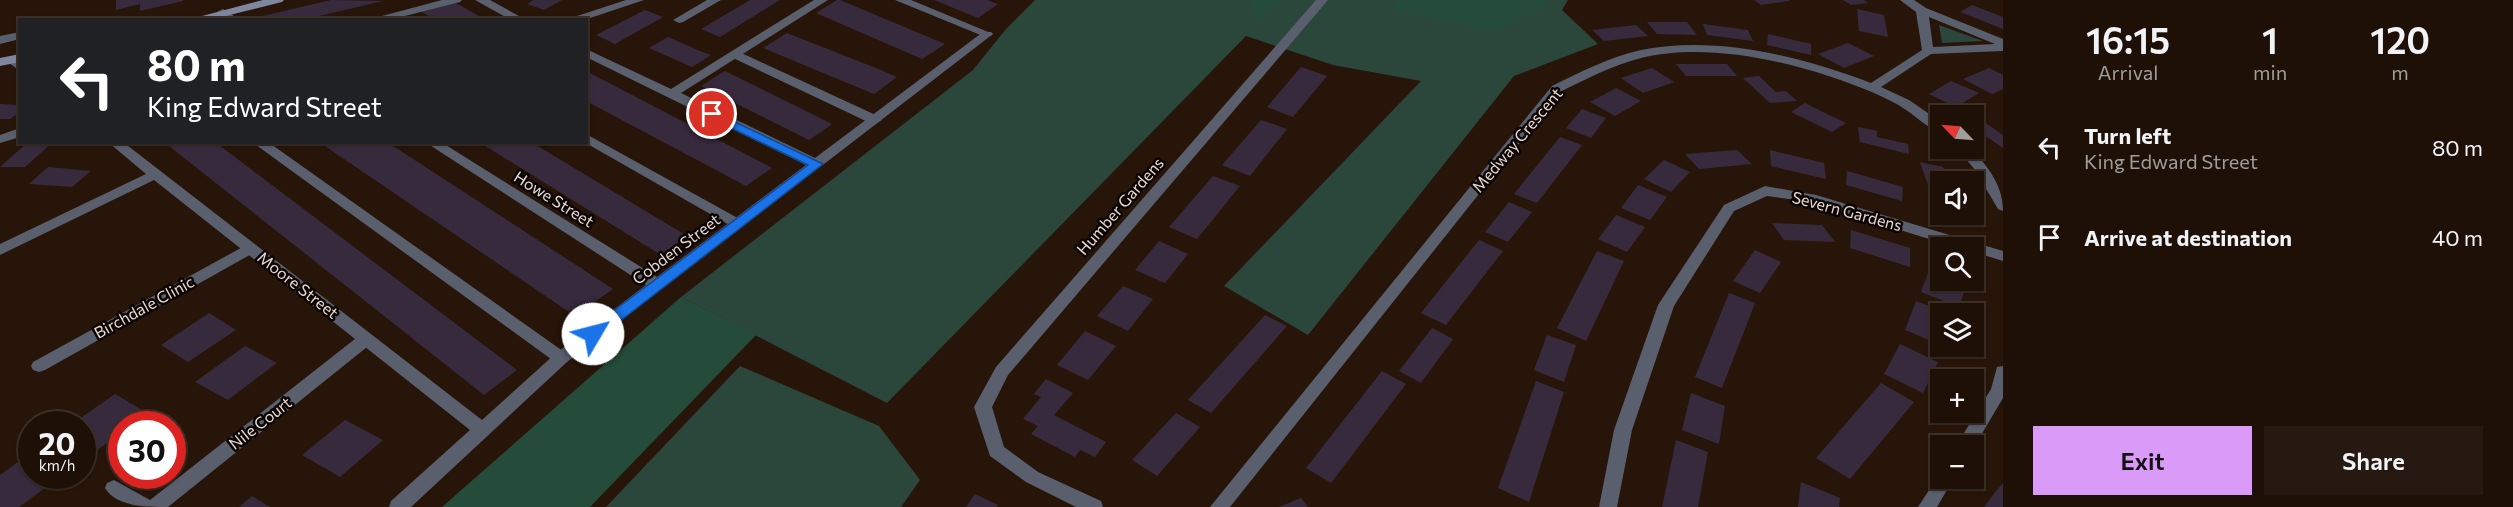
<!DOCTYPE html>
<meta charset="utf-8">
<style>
:root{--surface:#1e1007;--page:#261911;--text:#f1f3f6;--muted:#a19d9b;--line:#3c3028;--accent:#da9af7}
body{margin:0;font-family:Commissioner,sans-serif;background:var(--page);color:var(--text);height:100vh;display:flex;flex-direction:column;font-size:22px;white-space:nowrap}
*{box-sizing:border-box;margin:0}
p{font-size:20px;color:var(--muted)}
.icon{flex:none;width:33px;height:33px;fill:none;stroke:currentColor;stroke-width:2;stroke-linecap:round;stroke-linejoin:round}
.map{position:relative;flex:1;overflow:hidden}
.panel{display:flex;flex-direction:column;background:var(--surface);width:510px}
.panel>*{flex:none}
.banner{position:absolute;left:18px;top:18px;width:570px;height:126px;border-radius:0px;box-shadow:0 2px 4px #0004,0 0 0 2px var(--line);background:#202124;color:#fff;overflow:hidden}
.needle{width:39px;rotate:295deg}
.tools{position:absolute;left:1930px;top:105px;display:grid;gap:12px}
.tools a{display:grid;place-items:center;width:54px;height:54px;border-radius:0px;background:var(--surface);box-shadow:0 2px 4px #0004,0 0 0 2px var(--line);font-size:30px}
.speed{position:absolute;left:18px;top:411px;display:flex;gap:12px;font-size:30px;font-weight:700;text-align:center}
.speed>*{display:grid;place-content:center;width:78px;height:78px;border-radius:50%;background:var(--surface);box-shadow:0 2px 4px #0004,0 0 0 2px var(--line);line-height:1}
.speed small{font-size:15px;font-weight:400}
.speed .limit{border:9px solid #d22;background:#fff;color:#111}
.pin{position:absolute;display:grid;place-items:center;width:51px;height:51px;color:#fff;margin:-26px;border:3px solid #fff;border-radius:50%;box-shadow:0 2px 6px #0007}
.me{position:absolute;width:66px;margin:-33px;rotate:53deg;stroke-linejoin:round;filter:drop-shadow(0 0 4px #0008)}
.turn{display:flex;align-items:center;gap:21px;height:126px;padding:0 30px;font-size:27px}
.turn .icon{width:78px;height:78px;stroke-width:2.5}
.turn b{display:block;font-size:42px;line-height:51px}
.eta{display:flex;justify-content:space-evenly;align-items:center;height:102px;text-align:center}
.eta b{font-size:36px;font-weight:600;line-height:42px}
.primary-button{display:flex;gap:12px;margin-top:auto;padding:12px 30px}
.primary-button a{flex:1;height:69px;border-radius:0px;background:var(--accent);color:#111;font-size:24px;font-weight:600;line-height:69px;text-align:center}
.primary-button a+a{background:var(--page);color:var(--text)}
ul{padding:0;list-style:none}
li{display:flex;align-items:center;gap:18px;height:90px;padding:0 30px}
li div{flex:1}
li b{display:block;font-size:22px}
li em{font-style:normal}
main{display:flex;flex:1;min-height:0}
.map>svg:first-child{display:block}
</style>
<main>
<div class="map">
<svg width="2003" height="507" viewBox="0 0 2003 507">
<rect width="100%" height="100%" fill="#281509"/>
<!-- green -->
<path fill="#2b463a" d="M1035 0H1568L1562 10 1598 44 1514 76 1308 335 1224 286 1421 81 1333 65 1246 36 887 403 681 297 973 70 1006 29Z
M1939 25 1983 41 1942 43Z
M740 366 879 426 920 480 901 507H606Z"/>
<!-- forest -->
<path fill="#254c3b" d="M1249 0H1283L1259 22Z
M1397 0H1541L1545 8 1492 31 1395 10Z
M681 297 756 335 590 507H442Z"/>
<!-- building -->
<path fill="#382a3d" d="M116 0H183V1L140 11V4L116 10Z
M331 0 383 1 302 20H268L263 16Z
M534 0H562L544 10 527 4Z
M750 0H780L720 37 701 29Z
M837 0H840L945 44 922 59 816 13Z
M934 0H987L998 4 978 18Z
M1754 0H1789V1L1761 5Z
M1843 0H1864L1868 3 1851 5Z
M454 2 486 20H436L420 11Z
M1972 5 2003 17V29L1960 12Z
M1857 9 1884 15 1888 37 1859 31Z
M645 10 663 17 615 44 596 35Z
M1647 22H1687L1697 35 1657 34Z
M1703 24 1748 30 1753 41 1707 35Z
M1636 25 1648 36 1604 41 1592 30Z
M787 33 881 70 897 77 874 94 763 48Z
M1768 34 1811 44V55L1767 45Z
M668 37 700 51 711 55 692 67 649 48Z
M1848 43 1874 56 1844 68 1818 54Z
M1676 64H1727L1737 76H1686Z
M1301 67 1327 76 1293 117 1267 107Z
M1652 68 1674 82 1643 93 1621 78Z
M1989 68 2003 75V89L1992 94 1963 79Z
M586 71 707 134 772 168 746 186 586 101Z
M725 71 816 116 832 124 809 140 701 86Z
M1759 76 1776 92 1786 91 1797 101 1770 103 1743 78Z
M1951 81 1979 93 1956 107 1929 94Z
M1616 88 1641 101 1615 116 1590 102Z
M1805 103 1825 113 1846 123 1832 132 1791 112Z
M0 104 20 105V112L10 119H0Z
M1582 109 1606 118 1591 138 1566 128Z
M1974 115 2003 135V148L1974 128Z
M1261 120 1287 129 1250 176 1222 165Z
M1858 127 1877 131V137L1908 144 1909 154 1860 142Z
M1560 137 1582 145 1537 203 1514 194Z
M28 142H53L25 167H0Z
M164 142H215L517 370 484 395Z
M319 142H387L613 289 575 316Z
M479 142H531L687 236 661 255Z
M1737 150 1752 164 1699 169 1685 154Z
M1770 150 1824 163 1826 179 1771 166Z
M1664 160 1690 172 1671 192 1644 179Z
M1920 162 1943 167 1949 182H1941V199L1932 197Z
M48 167 69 169 91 171 72 187 29 184Z
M1847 171 1903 187 1902 201 1846 185Z
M1213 176 1240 186 1197 239 1169 227Z
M1638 185 1667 197 1650 220 1621 208Z
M1509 202 1532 212 1508 242 1485 232Z
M1616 215 1645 227 1627 252 1598 239Z
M1772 223 1822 225 1835 242 1784 240Z
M1851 230 1910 248V267L1850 248Z
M1479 240 1503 251 1446 325 1421 313Z
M1159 241 1188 254 1165 283 1135 270Z
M1755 250 1781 262 1760 293 1733 281Z
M1597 251 1624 261 1586 341 1557 328Z
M1931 265 1941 269V280H1968L1959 307 1921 292Z
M1123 286 1153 299 1128 331 1097 316Z
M1729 293 1755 303 1722 388 1695 377Z
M1916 301 1947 313 1941 314V345L1905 330Z
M209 313 236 330 188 362 161 345Z
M1265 315 1287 326 1211 413 1188 400Z
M1432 328 1453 339 1421 383 1399 371Z
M1085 331 1116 346 1088 380 1057 365Z
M1547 335 1576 345 1564 382 1534 370Z
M1900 344 1938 362 1923 393 1884 374Z
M245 346 277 363 228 400 195 382Z
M1382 371 1406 384 1331 483 1306 468Z
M1046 379 1073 393 1054 415 1106 442 1095 457 1080 450 1075 457 1031 434 1038 426 1023 419 1041 397 1034 394Z
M1536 381 1564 392 1529 502 1498 488Z
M1881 383 1914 402 1850 479 1816 458Z
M1691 393 1725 406 1719 444 1682 430Z
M115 394 147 413 132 424H122V432L97 450 82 442V424H72Z
M1176 413 1200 427 1157 476 1132 460Z
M345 420 383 440 340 477 302 455Z
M1676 440 1708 452 1698 507H1662Z
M32 452V476H61L19 507H0V475Z
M1801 482 1840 498 1839 507H1798Z
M2003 483V507H1984L1997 490Z
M975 494 998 505 997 507H966Z
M252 496 270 507H239Z
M1301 498 1308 507H1279Z"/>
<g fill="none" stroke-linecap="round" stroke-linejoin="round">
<!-- lane -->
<path fill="#5a5f6e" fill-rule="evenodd" d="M442 0H462L460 2 389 20H367Z
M895 0H911L993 34 991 36H983Z
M20 32V39L0 44V36Z
M735 50 880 117 882 120 875 124 870 123 731 57 729 54Z
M586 134 743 221 745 224 738 229 733 227 584 142H586Z
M252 142H268L567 354 569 358 567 362 561 364 555 362Z
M250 243 257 248 255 252 45 370 39 372 33 370 31 366 33 362Z
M366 333 372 335 374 339 372 343 168 507C147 507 116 507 105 488L107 483 114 480 150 500 360 335Z"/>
<!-- street -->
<path fill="#5a5f6e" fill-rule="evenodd" d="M475 0H490L526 20H511Z
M626 0H644L584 20H565Z
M707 0H721L683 22 679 23 673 20Z
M814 0H828L681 93 815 158 983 32H991L993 34 567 362 411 507H389L391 501 470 430 154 180 0 255V244L146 174 108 142H123L482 420 555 354 646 285 425 142H441L657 277 806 165 586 57V49L671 89Z
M1316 0H1328L1008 375 992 407 1004 447 1038 472 1101 501 1103 507H1076L1026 482 990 456 974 407 996 367Z
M1900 0H1914L1926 8 2003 39V51L1931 54 1881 87 1909 100 1941 122V132C1928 129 1917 117 1906 110 1896 103 1885 98 1874 93 1808 65 1713 40 1641 58 1613 65 1586 79 1560 92L1230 507H1210L1552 86C1580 72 1610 57 1641 50 1717 35 1799 56 1871 83L1922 50 1916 12ZM1929 17 1995 44 1933 47Z
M223 9 240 20H227L217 12Z
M11 56 20 61V71L5 60Z
M20 128V137L0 143V135Z
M1957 148H1971C1988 167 2003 185 2003 211L1998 209 1975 170Z
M1765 186 1816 195 2003 251V261L1974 252V248H1958L1810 202 1767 196 1734 211 1674 306 1632 430 1617 507H1599L1614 430 1658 305 1724 205Z
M2003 366V398L1974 447 1956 446 1991 389 1997 367Z
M1941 472V478H1954L1937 507H1918Z"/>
<!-- secondary -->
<path fill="#7e879e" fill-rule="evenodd" d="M263 0H284L282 2 209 20H187Z
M20 54V62L0 66V58Z"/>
</g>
<!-- route -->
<path fill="#1a73e8" stroke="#114b97" stroke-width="1.5" d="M712 111 823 164 598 338H588L586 334 588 330 808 165 708 117 707 114Z"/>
<g text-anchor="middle" stroke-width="5" stroke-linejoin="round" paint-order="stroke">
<!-- street labels -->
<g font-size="16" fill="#e7d9d1" stroke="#0b0402">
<text transform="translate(1517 140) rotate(-50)" y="6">Medway Crescent</text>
<text transform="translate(554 199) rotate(32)" y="6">Howe Street</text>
<text transform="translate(1120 206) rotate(-49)" y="6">Humber Gardens</text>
<text transform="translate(1847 211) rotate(15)" y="6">Severn Gardens</text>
<text transform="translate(676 249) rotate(-37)" y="6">Cobden Street</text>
<text transform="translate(298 285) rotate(38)" y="6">Moore Street</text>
<text transform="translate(144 307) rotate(-29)" y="6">Birchdale Clinic</text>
<text transform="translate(260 423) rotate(-38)" y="6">Nile Court</text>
</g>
</g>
</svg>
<div class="tools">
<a><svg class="needle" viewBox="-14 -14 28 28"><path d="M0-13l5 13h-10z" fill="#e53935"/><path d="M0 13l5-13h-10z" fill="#a19d9b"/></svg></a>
<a><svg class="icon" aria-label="sound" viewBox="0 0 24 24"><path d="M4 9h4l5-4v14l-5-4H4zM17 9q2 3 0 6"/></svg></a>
<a><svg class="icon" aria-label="search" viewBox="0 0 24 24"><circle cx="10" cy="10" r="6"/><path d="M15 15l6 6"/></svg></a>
<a><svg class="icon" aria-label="layers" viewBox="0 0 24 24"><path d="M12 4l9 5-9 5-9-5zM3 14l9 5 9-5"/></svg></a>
<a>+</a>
<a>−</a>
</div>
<div class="speed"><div>20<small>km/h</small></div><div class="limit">30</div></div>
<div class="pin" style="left:712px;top:114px;background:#d93025"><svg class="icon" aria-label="arrive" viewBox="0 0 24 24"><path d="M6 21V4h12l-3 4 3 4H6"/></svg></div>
<svg class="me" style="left:593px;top:334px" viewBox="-20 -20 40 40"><circle r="19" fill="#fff"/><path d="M0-13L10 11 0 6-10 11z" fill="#1a73e8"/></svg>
<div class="banner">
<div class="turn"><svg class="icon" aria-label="left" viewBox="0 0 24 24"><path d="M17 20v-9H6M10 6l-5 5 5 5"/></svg><div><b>80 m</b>King Edward Street</div></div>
</div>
</div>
<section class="panel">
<div class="eta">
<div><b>16:15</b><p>Arrival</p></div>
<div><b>1</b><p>min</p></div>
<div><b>120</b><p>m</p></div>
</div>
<ul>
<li><svg class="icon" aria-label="left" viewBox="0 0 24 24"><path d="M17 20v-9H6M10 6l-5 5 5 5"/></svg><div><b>Turn left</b><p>King Edward Street</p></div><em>80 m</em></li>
<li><svg class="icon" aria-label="arrive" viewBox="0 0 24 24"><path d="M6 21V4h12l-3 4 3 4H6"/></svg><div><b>Arrive at destination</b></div><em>40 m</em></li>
</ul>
<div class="primary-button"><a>Exit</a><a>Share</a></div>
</section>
</main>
